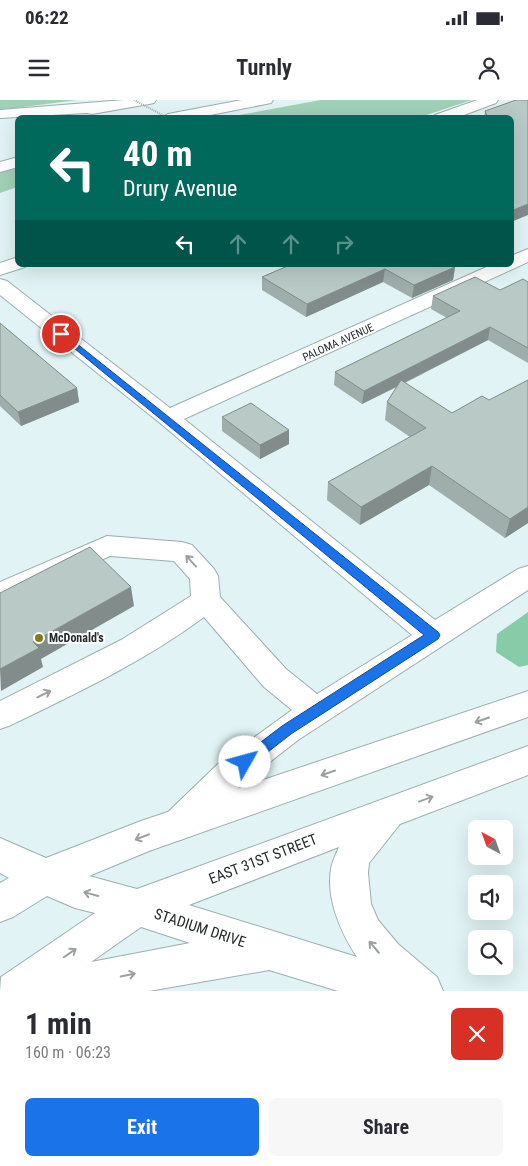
<!DOCTYPE html>
<meta charset="utf-8">
<style>
:root{--surface:#fff;--page:#f7f7f7;--text:#2b2b33;--muted:#7c7c81;--accent:#1a73e8}
body{margin:0;font-family:"Roboto Condensed",sans-serif;background:var(--page);color:var(--text);height:100vh;display:flex;flex-direction:column;font-size:19px;white-space:nowrap}
*{box-sizing:border-box;margin:0}
p{font-size:16px;color:var(--muted)}
.icon{flex:none;width:28px;height:28px;fill:none;stroke:currentColor;stroke-width:2;stroke-linecap:round;stroke-linejoin:round}
.map{position:relative;height:891px;overflow:hidden}
.details{display:flex;flex-direction:column;background:var(--surface);flex:1}
.details>*{flex:none}
.top-card{position:absolute;left:15px;top:15px;width:499px;height:152px;border-radius:8px;box-shadow:0 5px 20px #0002;background:#00695c;color:#fff;overflow:hidden}
.needle{width:32px;rotate:319deg}
.controls{position:absolute;left:468px;top:720px;display:grid;gap:10px}
.controls a{display:grid;place-items:center;width:45px;height:45px;border-radius:8px;background:var(--surface);box-shadow:0 5px 20px #0002;font-size:25px}
.pin{position:absolute;display:grid;place-items:center;width:42px;height:42px;color:#fff;margin:-21px;border:2px solid #fff;border-radius:50%;box-shadow:0 1px 5px #0007}
.me{position:absolute;width:55px;margin:-28px;rotate:52deg;stroke-linejoin:round;filter:drop-shadow(0 0 4px #0008)}
.turn{display:flex;align-items:center;gap:18px;height:105px;padding:0 25px;font-size:22px}
.turn .icon{width:65px;height:65px;stroke-width:2.5}
.turn b{display:block;font-size:35px;line-height:42px}
.lanes{display:flex;align-items:center;height:48px;padding:0 25px;background:#0003;justify-content:center;gap:25px;direction:ltr}
.lanes .off{opacity:.35}
.round{display:grid;place-items:center;flex:none;width:52px;height:52px;border-radius:8px;background:var(--page)}
.head{display:flex;align-items:center;justify-content:space-between;height:85px;padding:0 25px}
h1{font-size:30px;font-weight:700;line-height:38px}
.cta{display:flex;gap:10px;margin-top:auto;padding:10px 25px}
.cta a{flex:1;height:58px;border-radius:8px;background:var(--accent);color:#fff;font-size:20px;font-weight:700;line-height:58px;text-align:center}
.cta a+a{background:var(--page);color:var(--text)}
.status{display:flex;justify-content:space-between;align-items:center;height:35px;padding:0 25px;background:var(--surface);direction:ltr}
.status svg{height:14px;fill:currentColor}
header{display:flex;justify-content:space-between;align-items:center;height:65px;padding:0 25px;background:var(--surface);font-size:22px;font-weight:700}
.map>svg:first-child{display:block}
</style>
<div class="status"><b>06:22</b><svg viewBox="0 0 49 12"><path d="M0 12V9h3v3zM5 12V6h3v6zM10 12V3h3v9zM15 12V0h3v12zM26 1h20v11H26zM47 4h2v5h-2z"/></svg></div>
<header><svg class="icon" aria-label="menu" viewBox="0 0 24 24"><path d="M4 6h16M4 12h16M4 18h16"/></svg>Turnly<svg class="icon" aria-label="person" viewBox="0 0 24 24"><circle cx="12" cy="8" r="4"/><path d="M4 21q1-7 8-7t8 7"/></svg></header>
<div class="map">
<svg width="528" height="891" viewBox="0 0 528 891">
<rect width="100%" height="100%" fill="#e1f3f4"/>
<!-- green -->
<path fill="#a0d1b7" d="M0 0H77L0 10Z
M321 0H472L420 17H228Z
M17 66V87L0 93V71Z"/>
<!-- forest -->
<path fill="#87cba8" d="M528 512V565L519 567 496 552 497 534Z"/>
<g fill="none" stroke-linecap="round" stroke-linejoin="round">
<defs>
<path id="minor" d="M477 0H498L496 3 456 18H433L435 15Z
M528 149V162L184 319 435 520 518 469 528 466V490L298 640 243 683 193 735 180 740 167 735 162 724 167 713 219 663 292 610 264 587 204 517C145 561 77 593 11 625L0 629V601L121 540 191 496 190 479 174 461 110 456 0 505V482L107 436 182 442 192 445 214 469 218 476 220 497 286 569 317 594 412 535 160 323 0 195V179L7 181 170 308 491 165H511V156Z
M18 157V165H26L25 167 0 175V163Z"/>
<path id="major" d="M528 591V617L149 751 89 776 137 789 528 646V675L400 724 369 763 368 773 371 804 378 820 398 844 437 877 443 891H338L269 870 149 891H0L1 877 95 813 75 808 47 796 13 817 0 822V783L9 778 0 773V738L46 758 141 721ZM339 747C336 754 332 762 331 769 326 799 341 833 357 857L189 805ZM141 827 190 843 91 862Z"/>
<path id="highway" d="M124 0H156L154 3 149 4 92 14 87 13 0 18V10Z
M242 0H273L271 3 266 4 195 18H161L168 14Z
M18 57V67L0 72V62Z"/>
</defs>
<!-- minor casing -->
<use href="#minor" stroke="#9caeae" stroke-width="2"/>
<!-- major casing -->
<use href="#major" stroke="#9caeae" stroke-width="2"/>
<!-- highway casing -->
<use href="#highway" stroke="#9caeae" stroke-width="2"/>
<!-- minor -->
<use href="#minor" fill="#fff" fill-rule="evenodd"/>
<!-- major -->
<use href="#major" fill="#fff" fill-rule="evenodd"/>
<!-- highway -->
<use href="#highway" fill="#fff" fill-rule="evenodd"/>
<!-- path-bridge -->
<path stroke="#a4b2b3" stroke-width="2" stroke-dasharray="1 1" stroke-linecap="butt" d="M134 0 168 18"/>
</g>
<!-- wall -->
<path fill="#9faeaa" d="M516 0 511 122V18H484L485 11Z
M290 165 455 167 453 180 412 198 383 182 306 217 262 190V177Z
M528 182V263L488 240 405 283 528 423 505 438 429 385 360 425 327 400 328 382 410 337 385 320 387 302 397 287 362 304 334 285 335 272 447 218 431 209 433 196 500 190Z
M0 223 77 288 79 302 21 326 0 306Z
M222 317 289 344 260 359 222 331Z"/>
<!-- shaded-wall -->
<path fill="#828d8b" d="M528 104V115L511 122V111Z
M455 167 453 180 412 198 414 185Z
M385 169 383 182 306 217 307 204Z
M490 227 488 240 362 304 364 291Z
M77 288 79 302 21 326 18 312Z
M289 330V344L260 359V345Z
M432 366 429 385 360 425 361 407Z
M528 407V423L505 438 510 419Z
M131 487 134 506 41 559 43 567 1 591 0 569 33 542Z"/>
<!-- building -->
<path fill="#b9cac6" stroke="#828d8b" d="M516 0H528V104L511 111V75H512L511 74V18H488L485 11Z
M290 165H450L455 167 414 185 385 169 307 204 262 177Z
M475 177 500 190 523 179 528 182V248L490 227 364 291 335 272 460 211 433 196Z
M0 223 77 288 18 312 0 295Z
M401 280 452 313 482 296 489 300 528 280V407L510 419 432 366 361 407 328 382 426 328 387 302Z
M251 303 289 330 260 345 222 317Z
M90 447 131 487 33 542 39 548 0 569V493Z"/>
<!-- one-way arrows -->
<defs><path id="oneway-shaft" d="M-6 0H5M1.5-3L5.5 0L1.5 3" fill="none" stroke-width="1.6" stroke-linecap="round" stroke-linejoin="round" transform="scale(1.25)"/></defs>
<g stroke="#9da0a0">
<use href="#oneway-shaft" transform="translate(191 461) rotate(-132)"/>
<use href="#oneway-shaft" transform="translate(44 594) rotate(-26)"/>
<use href="#oneway-shaft" transform="translate(482 620) rotate(161)"/>
<use href="#oneway-shaft" transform="translate(328 673) rotate(161)"/>
<use href="#oneway-shaft" transform="translate(426 699) rotate(-20)"/>
<use href="#oneway-shaft" transform="translate(142 737) rotate(159)"/>
<use href="#oneway-shaft" transform="translate(91 794) rotate(-165)"/>
<use href="#oneway-shaft" transform="translate(374 847) rotate(-130)"/>
<use href="#oneway-shaft" transform="translate(70 853) rotate(-35)"/>
<use href="#oneway-shaft" transform="translate(128 875) rotate(-11)"/>
</g>
<!-- route -->
<path fill="#1a73e8" stroke="#114b97" d="M61 231 438 532 440 535 438 539 291 634 250 666 245 668 240 666 238 662 240 658 282 626 424 535 58 235V232Z"/>
<!-- markers -->
<circle fill="#84791e" stroke="#fff" stroke-width="2" cx="39" cy="538" r="5"/>
<g text-anchor="middle" stroke-width="4" stroke-linejoin="round" paint-order="stroke">
<!-- far-street labels -->
<g font-size="11" fill="#252b2c" stroke="#fff">
<text transform="translate(338 242) rotate(-24)" y="4">PALOMA AVENUE</text>
</g>
<!-- poi labels -->
<g font-size="12" font-weight="bold" fill="#252b2c" stroke="#fff" text-anchor="start">
<text x="49" y="542">McDonald's</text>
</g>
<!-- near-street labels -->
<g font-size="15" fill="#252b2c" stroke="#fff">
<text transform="translate(263 759) rotate(-21)" y="5">EAST 31ST STREET</text>
<text transform="translate(200 828) rotate(18)" y="5">STADIUM DRIVE</text>
</g>
</g>
</svg>
<div class="controls">
<a><svg class="needle" viewBox="-14 -14 28 28"><path d="M0-13l5 13h-10z" fill="#e53935"/><path d="M0 13l5-13h-10z" fill="#7c7c81"/></svg></a>
<a><svg class="icon" aria-label="sound" viewBox="0 0 24 24"><path d="M4 9h4l5-4v14l-5-4H4zM17 9q2 3 0 6"/></svg></a>
<a><svg class="icon" aria-label="search" viewBox="0 0 24 24"><circle cx="10" cy="10" r="6"/><path d="M15 15l6 6"/></svg></a>
</div>
<div class="pin" style="left:61px;top:234px;background:#d93025"><svg class="icon" aria-label="arrive" viewBox="0 0 24 24"><path d="M6 21V4h12l-3 4 3 4H6"/></svg></div>
<svg class="me" style="left:245px;top:662px" viewBox="-20 -20 40 40"><circle r="19" fill="#fff"/><path d="M0-13L10 11 0 6-10 11z" fill="#1a73e8"/></svg>
<div class="top-card">
<div class="turn"><svg class="icon" aria-label="left" viewBox="0 0 24 24"><path d="M17 20v-9H6M10 6l-5 5 5 5"/></svg><div><b>40 m</b>Drury Avenue</div></div>
<div class="lanes"><svg class="icon" aria-label="left" viewBox="0 0 24 24"><path d="M17 20v-9H6M10 6l-5 5 5 5"/></svg><svg class="icon off" aria-label="ahead" viewBox="0 0 24 24"><path d="M12 20V5M6 11l6-6 6 6"/></svg><svg class="icon off" aria-label="ahead" viewBox="0 0 24 24"><path d="M12 20V5M6 11l6-6 6 6"/></svg><svg class="icon off" aria-label="right" viewBox="0 0 24 24"><path d="M7 20v-9h11M14 6l5 5-5 5"/></svg></div>
</div>
</div>
<section class="details">
<div class="head"><div><h1>1 min</h1><p>160 m · 06:23</p></div><a class="round" style="background:#d93025;color:#fff"><svg class="icon" aria-label="close" viewBox="0 0 24 24"><path d="M6 6l12 12M18 6L6 18"/></svg></a></div>
<div class="cta"><a>Exit</a><a>Share</a></div>
</section>
